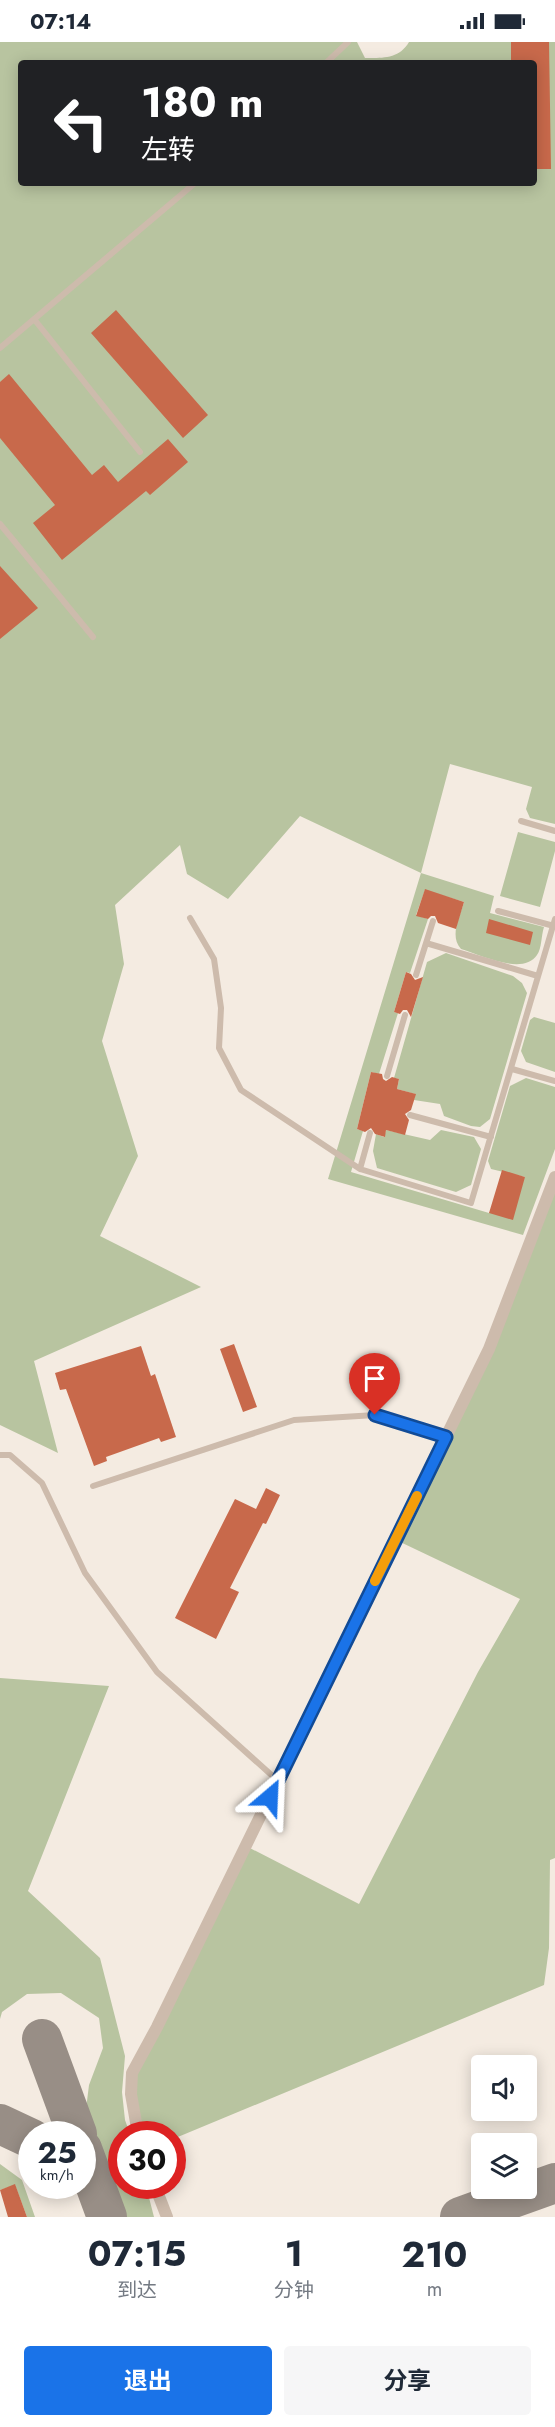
<!DOCTYPE html>
<html lang="zh">
<meta charset="utf-8">
<style>
:root{--surface:#fff;--page:#f6f6f7;--text:#1f2937;--muted:#747a83;--accent:#1a73e8}
body{margin:0;font-family:Jost,"Noto Sans SC",sans-serif;background:var(--page);color:var(--text);height:100vh;display:flex;flex-direction:column;font-size:22px;white-space:nowrap}
*{box-sizing:border-box;margin:0}
p{font-size:20px;color:var(--muted)}
.icon{flex:none;width:33px;height:33px;fill:none;stroke:currentColor;stroke-width:2;stroke-linecap:round;stroke-linejoin:round}
.map{position:relative;height:2175px;overflow:hidden}
.drawer{display:flex;flex-direction:column;background:var(--surface);flex:1}
.drawer>*{flex:none}
.hud{position:absolute;left:18px;top:18px;width:519px;height:126px;border-radius:6px;box-shadow:0 3px 15px #0003;background:#202124;color:#fff;overflow:hidden}
.tools{position:absolute;left:471px;top:2013px;display:grid;gap:12px}
.tools a{display:grid;place-items:center;width:66px;height:66px;border-radius:6px;background:var(--surface);box-shadow:0 3px 15px #0003;font-size:30px}
.speed{position:absolute;left:18px;top:2079px;display:flex;gap:12px;font-size:30px;font-weight:700;text-align:center}
.speed>*{display:grid;place-content:center;width:78px;height:78px;border-radius:50%;background:var(--surface);box-shadow:0 3px 15px #0003;line-height:1}
.speed small{font-size:15px;font-weight:400}
.speed .limit{border:9px solid #d22;background:#fff;color:#111}
.pin{position:absolute;display:grid;place-items:center;width:51px;height:51px;color:#fff;margin:-62px -26px;border-radius:50% 50% 50% 0;rotate:-45deg;box-shadow:0 0 6px #0007}
.pin .icon{rotate:45deg}
.me{position:absolute;width:66px;margin:-33px;rotate:26deg;stroke-linejoin:round;filter:drop-shadow(0 0 4px #0008)}
.turn{display:flex;align-items:center;gap:21px;height:126px;padding:0 24px;font-size:27px}
.turn .icon{width:78px;height:78px;stroke-width:2.5}
.turn b{display:block;font-size:42px;line-height:51px}
.eta{display:flex;justify-content:space-evenly;align-items:center;height:102px;text-align:center}
.eta b{font-size:36px;font-weight:700;line-height:42px}
.button{display:flex;gap:12px;margin-top:auto;padding:12px 24px}
.button a{flex:1;height:69px;border-radius:6px;background:var(--accent);color:#fff;font-size:24px;font-weight:700;line-height:69px;text-align:center}
.button a+a{background:var(--page);color:var(--text)}
.status{display:flex;justify-content:space-between;align-items:center;height:42px;padding:0 30px;background:var(--surface);direction:ltr}
.status svg{height:16px;fill:currentColor}
.map>svg:first-child{display:block}
</style>
<div class="status"><b>07:14</b><svg viewBox="0 0 49 12"><path d="M0 12V9h3v3zM5 12V6h3v6zM10 12V3h3v9zM15 12V0h3v12zM26 1h20v11H26zM47 4h2v5h-2z"/></svg></div>
<div class="map">
<svg width="555" height="2175" viewBox="0 0 555 2175">
<rect width="100%" height="100%" fill="#f4ebe1"/>
<!-- green -->
<path fill="#b8c4a0" fill-rule="evenodd" d="M0 0H357L365 16C383 16 399 17 409 0H555V782L530 776 526 767 532 745 450 722 421 831 494 854 490 871 544 885C541 894 542 906 537 913 523 934 481 913 461 907 449 894 460 875 464 860L425 848 416 873 428 877 410 931 406 930 394 970 398 971 379 1032 371 1030 357 1087 363 1089 351 1130 489 1171 525 1135 491 1127 488 1119 510 1044 526 1036 555 1045V1107L523 1193 328 1137 421 831 300 774 228 857 187 832 180 803 115 863 124 922 102 999 138 1114 100 1194 201 1245 34 1319 58 1411 0 1383ZM21 21H534V141H21Z
M518 790 555 800V809L540 865 500 854Z
M446 911 513 934 522 941 527 951 490 1077 480 1085 471 1084 444 1074 440 1062 414 1058 415 1052 397 1047 399 1037 394 1036 427 920Z
M534 975 555 981V1030L526 1020 521 1009 530 978Z
M386 1088 430 1098 441 1088 474 1095 481 1107 471 1143 456 1150 377 1126 373 1109 376 1092 384 1095Z
M555 1135V1816L550 1818 549 1906 544 1943 173 2097 172 2092H138L131 2052 141 2012 246 1804 359 1862 478 1630 520 1557 396 1498 489 1307Z
M0 1636 109 1644 28 1849 100 1916 125 2014 122 2050 125 2078 130 2092H122V2144H146L154 2175H126L86 2067 89 2043 103 2006 99 1976 61 1951 27 1952 2 1970 0 1977Z
M0 2122 22 2138 35 2175H27L15 2143 0 2148Z"/>
<g fill="none" stroke-linecap="round" stroke-linejoin="round">
<!-- taxiway -->
<path stroke="#988e86" stroke-width="40" d="M42 1997 77 2092
M0 2082 32 2097
M82 2107 107 2175
M460 2175 555 2141"/>
</g>
<!-- building -->
<path fill="#c8694b" d="M511 0H549L551 127H534V21H511Z
M116 268 208 373 183 396 91 291Z
M9 332 92 433 104 423 118 440 168 397 188 420 150 453 146 449 62 518 33 481 55 463 0 396V340Z
M0 524 38 566 0 597Z
M425 847 464 860 456 887 438 881 435 874H431L428 877 416 874Z
M489 877 533 890 530 903 486 891Z
M406 930 411 932 415 938 423 935 411 975 407 968H403L400 972 394 970Z
M371 1030 382 1032 383 1037 386 1039 392 1035 399 1037 397 1047 416 1052 411 1068 405 1072 409 1078 405 1093 386 1088 385 1095 375 1092 371 1086 365 1090 357 1087Z
M502 1128 525 1135 513 1178 489 1171Z
M234 1302 257 1365 243 1370 220 1307Z
M141 1304 151 1334 155 1332 176 1395 161 1400 159 1396 106 1415 107 1419 94 1424 66 1347 60 1348 55 1331Z
M266 1446 280 1453 266 1482 263 1481 230 1546 239 1550 216 1597 175 1576 235 1457 256 1467Z
M15 2142 27 2175H8L0 2148Z"/>
<g fill="none" stroke-linecap="round" stroke-linejoin="round">
<!-- lane -->
<path stroke="#cdbbac" stroke-width="6" d="M326 21 348 0
M34 277 140 410
M0 306 195 141
M0 482 93 595
M521 779 555 789
M498 869 554 884
M190 876 214 917 221 966 219 1006 241 1048 360 1127
M426 901 538 934
M416 933 433 879
M512 1027 555 1039
M387 1034 405 973
M410 1073 491 1095
M370 1091 360 1127 471 1161 555 877
M0 1413H10L42 1441 85 1531 157 1630 277 1738
M93 1444 294 1378 375 1373 446 1394"/>
<!-- street -->
<path stroke="#cdbbac" stroke-width="12" d="M138 2092 131 2052 132 2031 157 1985 489 1307 555 1135
M155 2144 167 2175"/>
</g>
<g fill="none" stroke-linecap="round" stroke-linejoin="round">
<defs>
<path id="route" d="M270 1755 446 1395 375 1373"/>
</defs>
<!-- route casing -->
<use href="#route" stroke="#114b97" stroke-width="15"/>
<!-- route -->
<use href="#route" stroke="#1a73e8" stroke-width="10"/>
<!-- slow -->
<path stroke="#f59e0b" stroke-width="10" d="M375 1539 417 1454"/>
</g>
</svg>
<div class="tools">
<a><svg class="icon" aria-label="sound" viewBox="0 0 24 24"><path d="M4 9h4l5-4v14l-5-4H4zM17 9q2 3 0 6"/></svg></a>
<a><svg class="icon" aria-label="layers" viewBox="0 0 24 24"><path d="M12 4l9 5-9 5-9-5zM3 14l9 5 9-5"/></svg></a>
</div>
<div class="speed"><div>25<small>km/h</small></div><div class="limit">30</div></div>
<div class="pin" style="left:375px;top:1373px;background:#d93025"><svg class="icon" aria-label="arrive" viewBox="0 0 24 24"><path d="M6 21V4h12l-3 4 3 4H6"/></svg></div>
<svg class="me" style="left:270px;top:1755px" viewBox="-20 -20 40 40"><path d="M0-17L14 15 0 8-14 15z" fill="#1a73e8" stroke="#fff" stroke-width="4"/></svg>
<div class="hud">
<div class="turn"><svg class="icon" aria-label="left" viewBox="0 0 24 24"><path d="M17 20v-9H6M10 6l-5 5 5 5"/></svg><div><b>180 m</b>左转</div></div>
</div>
</div>
<section class="drawer">
<div class="eta">
<div><b>07:15</b><p>到达</p></div>
<div><b>1</b><p>分钟</p></div>
<div><b>210</b><p>m</p></div>
</div>
<div class="button"><a>退出</a><a>分享</a></div>
</section>
